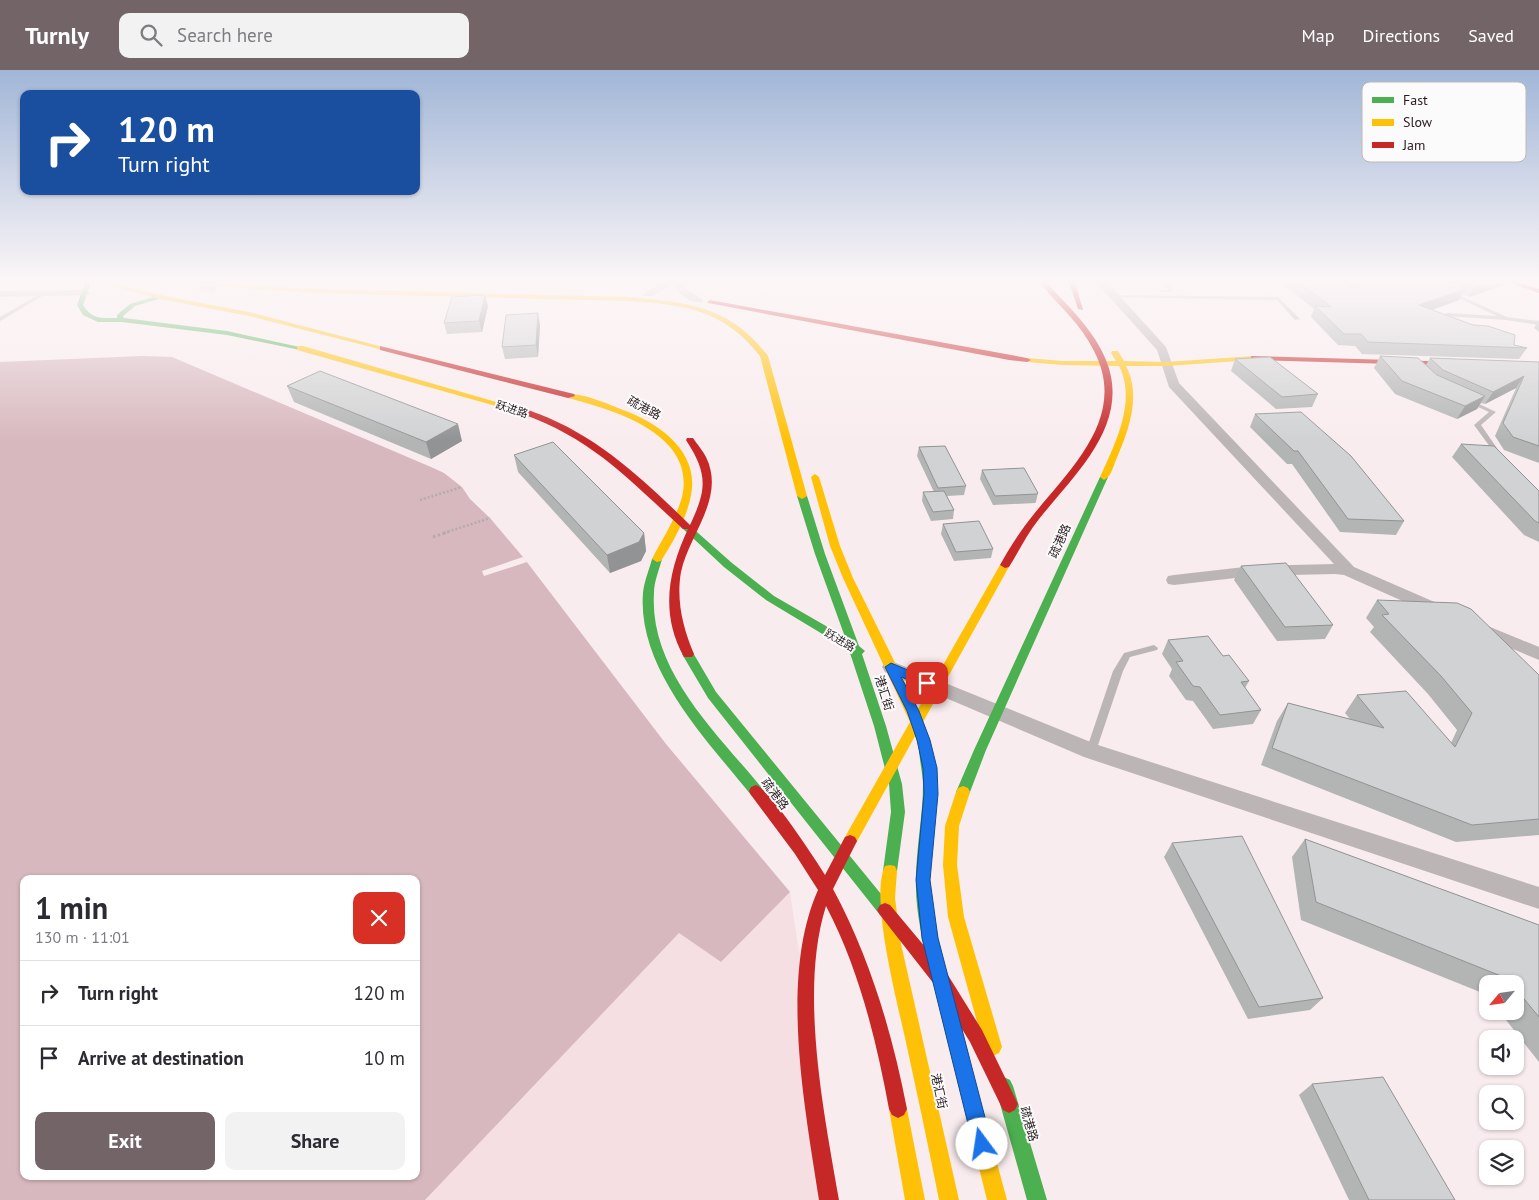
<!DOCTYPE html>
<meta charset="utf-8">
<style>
:root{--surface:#fff;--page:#f2f2f3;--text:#2b2b33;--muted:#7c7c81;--line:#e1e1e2;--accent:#726467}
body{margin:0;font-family:"PT Sans","Noto Sans SC",sans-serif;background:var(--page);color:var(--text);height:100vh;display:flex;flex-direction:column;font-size:19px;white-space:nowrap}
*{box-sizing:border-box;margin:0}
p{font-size:16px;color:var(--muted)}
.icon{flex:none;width:28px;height:28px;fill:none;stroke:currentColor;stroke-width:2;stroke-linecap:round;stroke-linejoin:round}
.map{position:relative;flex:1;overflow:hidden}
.panel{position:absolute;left:20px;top:805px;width:400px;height:305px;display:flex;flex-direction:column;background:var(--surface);border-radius:10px;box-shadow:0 1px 4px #0004}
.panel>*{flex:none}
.top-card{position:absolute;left:20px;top:20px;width:400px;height:105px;border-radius:10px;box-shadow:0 1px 4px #0004;background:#1a4fa0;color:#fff;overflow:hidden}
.needle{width:32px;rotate:241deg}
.controls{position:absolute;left:1479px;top:905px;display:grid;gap:10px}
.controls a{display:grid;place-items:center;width:45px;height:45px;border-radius:10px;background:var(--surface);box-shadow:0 1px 4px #0004;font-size:25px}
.pin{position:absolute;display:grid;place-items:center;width:42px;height:42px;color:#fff;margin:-21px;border-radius:10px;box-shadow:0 2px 8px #0006}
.me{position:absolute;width:55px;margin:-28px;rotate:346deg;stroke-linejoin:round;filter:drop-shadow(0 0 4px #0008)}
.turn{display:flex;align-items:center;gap:18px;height:105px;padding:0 15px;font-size:22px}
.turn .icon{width:65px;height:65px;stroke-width:2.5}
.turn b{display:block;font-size:35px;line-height:42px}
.round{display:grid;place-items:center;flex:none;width:52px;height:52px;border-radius:10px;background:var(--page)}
.head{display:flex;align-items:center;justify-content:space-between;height:85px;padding:0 15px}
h1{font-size:30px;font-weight:700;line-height:38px}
.primary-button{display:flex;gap:10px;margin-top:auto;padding:10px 15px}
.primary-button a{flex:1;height:58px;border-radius:10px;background:var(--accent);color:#fff;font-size:20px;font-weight:700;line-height:58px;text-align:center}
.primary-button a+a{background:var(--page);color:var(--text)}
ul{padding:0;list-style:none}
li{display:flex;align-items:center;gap:15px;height:65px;padding:0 15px;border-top:1px solid var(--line)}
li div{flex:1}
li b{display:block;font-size:19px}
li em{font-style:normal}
header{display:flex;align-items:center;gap:30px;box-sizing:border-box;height:70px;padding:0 25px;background:var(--accent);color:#fff}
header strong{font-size:24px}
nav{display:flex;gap:28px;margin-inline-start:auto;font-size:18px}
.search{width:350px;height:45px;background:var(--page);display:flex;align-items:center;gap:12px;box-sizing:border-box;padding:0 18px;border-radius:10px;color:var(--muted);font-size:19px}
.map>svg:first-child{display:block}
</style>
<header>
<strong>Turnly</strong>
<div class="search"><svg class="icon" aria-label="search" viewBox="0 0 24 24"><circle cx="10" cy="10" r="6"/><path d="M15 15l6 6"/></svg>Search here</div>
<nav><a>Map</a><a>Directions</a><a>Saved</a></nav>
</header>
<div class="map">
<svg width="1539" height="1130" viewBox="0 0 1539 1130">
<rect width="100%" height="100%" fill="#f9ecee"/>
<!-- built -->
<path fill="#f5dfe3" d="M790 822 836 1130H425L679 863 721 892Z"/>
<!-- water -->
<path fill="#d7b8be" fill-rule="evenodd" d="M142 286 172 287 431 397 444 403 462 417 470 429 490 448 523 487 666 674 790 822 721 892 679 863 425 1130H0V292ZM24 809H416V1106H24Z"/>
<!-- pier -->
<path fill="#f9ecee" d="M523 487 527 492 484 506 482 501Z"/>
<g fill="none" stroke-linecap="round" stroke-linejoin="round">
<!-- highway-tunnel -->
<path stroke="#cfc2c4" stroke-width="17" stroke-dasharray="17 9" stroke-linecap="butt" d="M200 212 216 215"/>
<!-- path-far1 -->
<path stroke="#b3acad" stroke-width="2.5" stroke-dasharray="2 2" stroke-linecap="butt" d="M420 430 462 417
M444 463 490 448"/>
<!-- path -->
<path stroke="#b3acad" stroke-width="3" stroke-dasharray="2.5 2.5" stroke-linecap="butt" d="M433 467 448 462"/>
<!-- lane -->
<path fill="#bcb5b6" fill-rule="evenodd" d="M1163 212H1168L1173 221V222H1159V220H1168Z
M1452 222 1507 247 1539 251V255L1506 250 1445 246 1444 245 1447 243 1497 246 1450 224V223Z
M40 224 44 225 0 251V247Z
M1114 225 1278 227 1300 249 1295 250 1277 230 1112 227V226Z
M1467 330H1471L1496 342 1481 355 1501 384 1500 385H1496L1474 355 1489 342 1467 332Z
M1154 575 1158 578 1157 580 1130 587 1123 601 1096 681 1095 684 1091 685 1087 684 1086 681 1113 601 1124 583Z"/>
<!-- street -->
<path fill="#bcb5b6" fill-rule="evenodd" d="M663 212H683L686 219 703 230 702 232C690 234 678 224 674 214L652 226H644L643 224Z
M1096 212H1107L1166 277 1179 313 1354 497 1446 537 1448 541 1446 545 1440 547 1434 545 1344 505 1335 504 1253 506 1174 515 1168 514 1166 510 1168 506 1174 505 1253 496 1334 494 1169 317 1157 280Z
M85 220 90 223 89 225 0 227V221Z
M1478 552 1539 577V590L1472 562 1469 558 1472 554Z
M891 591 1098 675 1539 817V839L1084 687 885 602 882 597 885 592Z"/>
<!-- fast -->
<path fill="#4caf50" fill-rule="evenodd" d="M85 212H91L83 235C92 250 102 248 117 248V245L130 234 160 225 163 227 162 228 135 236 123 246 124 248 227 261 304 278 300 280 227 265 122 252H98L83 245 77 235Z
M1104 404 1108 407 986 680 970 722 968 726 963 728 958 726 956 722 974 680 1100 407Z
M802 423 807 426 825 484 859 576 865 581 862 584 886 656 902 714 905 742 897 801 895 806 890 807 885 806 883 801 891 742 889 714 874 656 849 580 766 530 724 497 681 457 686 454 689 455 732 493 774 526 845 567 815 484 797 426Z
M657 486 662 489C659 500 654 512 654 523 649 600 716 662 761 717L763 721 761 725 756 727 751 725C707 670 637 599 643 523 644 512 649 500 652 489Z
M688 580 692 581 716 622 890 835 893 840 890 845 885 847 880 845 708 628 682 584Z
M925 671 930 672 931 676C941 724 930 763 930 810 931 840 938 869 945 897L943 902 937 905 931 902 929 897C922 868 915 839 916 810 916 778 923 746 923 714 923 704 917 680 920 672Z
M1004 1007 1010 1010 1013 1016 1047 1130H1027L995 1016 998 1010Z"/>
<!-- slow -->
<path fill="#ffc107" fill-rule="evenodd" d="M97 212H109L160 225 249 242 387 278 383 280 249 246 160 229Z
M216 213 314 219 628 227C687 232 730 236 768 286L807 426 802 429 797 426 760 286C723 239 685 235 628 231L314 223 214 216V214Z
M297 276H303L517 338 510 340 297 280Z
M1112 281H1118L1124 291 1166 292 1254 286 1258 288 1254 290 1166 296H1126C1142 326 1128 362 1116 390 1113 397 1111 407 1104 410L1100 407C1115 374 1137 331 1119 296L1063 295 1027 292 1023 290 1027 288 1063 291H1116L1111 283Z
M568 324C583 323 609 334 623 340 659 353 700 382 691 425 687 448 673 472 661 491L657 492 652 489C662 469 676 449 682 427 697 364 614 340 568 328Z
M815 404 819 407 840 476 853 508 918 639 1000 495 1005 492 1010 495 923 652 931 676 930 680 925 681 920 680 915 666 855 775 850 777 845 775 843 771 845 767 910 652 843 508 830 476 811 407Z
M963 716 968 718 970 722 959 756 957 795 964 847 1002 977 999 983 993 986 987 983 984 977 948 847 943 795 945 756 956 722 958 718Z
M890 795 895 796 897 801 895 828 901 874 959 1130H939C929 1079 918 1028 907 977 899 938 869 829 885 796Z
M948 933 954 935 956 941 1007 1130H987L940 941 942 935Z
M898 1030 904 1033 907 1039 925 1130H905L889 1039 892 1033Z"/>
<!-- jam -->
<path fill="#c62828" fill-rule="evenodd" d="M1039 212H1046C1068 236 1094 260 1106 290 1132 353 1075 404 1039 449 1027 464 1019 481 1009 497L1005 498 1000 495C1010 477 1021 460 1034 444 1072 397 1128 346 1094 281 1081 254 1058 235 1039 212Z
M1069 212H1075L1083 240 1078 239Z
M1508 212H1519L1539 219V223Z
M710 230 1027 288 1031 290 1027 292 1009 290 708 233 707 232Z
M380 276 574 324 575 326 568 328 380 280Z
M1251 286 1462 292 1466 294 1462 296 1254 290H1251Z
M510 336C519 335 531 341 539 344 599 367 645 411 690 455 707 419 708 404 686 370L687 368H693C697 374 703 381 706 387 726 428 689 464 681 502 676 530 683 558 694 584L692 587H684C660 544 668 501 688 459H683C625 406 588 364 510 340Z
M756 715C770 720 815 789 825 805L845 767 850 765 855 767 857 771 833 819C870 888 892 962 907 1039L904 1045 898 1048 892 1045 889 1039C876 969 859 899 826 836 799 921 824 1043 839 1130H819C805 1038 779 907 818 820L795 784 751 725 749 721 751 717Z
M885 833 890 835 946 902 982 960 1015 1028 1018 1034 1015 1040 1009 1043 1003 1040 970 972 934 914 880 845 877 840 880 835Z"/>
</g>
<!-- wall -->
<path fill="#b3b5b5" d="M1280 212H1506L1504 215 1469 227 1462 224 1459 230 1431 240 1514 275 1527 278 1519 289 1362 284 1355 276 1338 275 1311 247 1314 239Z
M488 236 482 262 447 264 444 253Z
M1539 250V262L1534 258Z
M540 255 538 287 505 289 502 277Z
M1380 286 1426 295 1430 288 1539 292V393L1504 380 1495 366 1516 318 1485 334 1481 333 1477 339 1457 349 1395 324 1374 298Z
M1235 289 1318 324 1312 337 1276 339 1231 301Z
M287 316 462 371 431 389 294 332Z
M1255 344 1404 451 1396 465 1340 462 1292 394H1287L1250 357Z
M1461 374 1539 421V472L1524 465 1452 387Z
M919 377 966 416 964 425 947 426 954 440 953 449 931 451 922 431 923 422H934L917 386Z
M514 385 644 463 646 481 641 491 610 503 518 402Z
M982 400 1038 423 1036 432 1035 433 993 435 980 409Z
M943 454 993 479 991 488 954 491 941 464Z
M1241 496 1333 555 1325 569 1277 571 1234 510Z
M1377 530 1539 605V765L1456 772 1261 695 1277 651 1288 633 1350 649 1345 643 1357 625 1451 673 1457 660 1428 624 1370 562 1374 557 1366 548Z
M1168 570 1223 586 1249 611 1245 618 1261 640 1253 654 1213 659 1193 631 1186 630 1169 606 1172 599 1162 584Z
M1305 769 1539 855V992L1499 941H1515V914H1488V927L1485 924 1301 850 1292 787Z
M1172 773 1323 928 1310 940 1248 949 1164 787Z
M1312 1014 1455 1130H1349L1299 1025Z"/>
<!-- shaded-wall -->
<path fill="#929394" d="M1486 212H1506L1504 215 1469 227 1475 216Z
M1465 219 1459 230 1413 247 1419 235Z
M485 225 488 236 482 262 479 251Z
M538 243 540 255 538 287 536 275Z
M1524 306 1516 318 1485 334 1493 322Z
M1485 326 1477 339 1457 349 1465 336Z
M458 354 462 371 431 389 426 372Z
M644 463 646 481 641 491 610 503 607 485Z"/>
<!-- building -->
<path fill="#d0d2d3" stroke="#929394" d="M1299 212H1341L1353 218 1360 216 1359 214 1356 212H1447L1465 219 1419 235 1473 255 1488 256 1515 265 1514 275 1527 278 1368 272 1361 264H1344L1315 236 1331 237Z
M1465 212H1486L1475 216Z
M485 225 479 251 444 253 452 227Z
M538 243 536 275 502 277 506 245Z
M1380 286 1418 288 1437 305 1485 326 1465 336 1402 311Z
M1270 287 1318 324 1282 327 1235 289Z
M1430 288 1539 292V376L1513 367 1503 353 1524 306 1493 322 1443 300Z
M320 301 458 354 426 372 287 316Z
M1301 342 1351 386 1404 451 1348 449 1298 381H1294L1255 344Z
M553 372 644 463 639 472 607 485 514 385Z
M1461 374 1494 376 1539 421V453L1535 451Z
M945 376 966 416 938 418 919 377Z
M1024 398 1038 423 1037 424 995 426 982 400Z
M944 421 954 440 933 442 923 422Z
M979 451 993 479 956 482 943 454Z
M1286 493 1333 555 1285 557 1241 496Z
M1377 530 1457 533 1471 539 1539 605V749L1472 755 1272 678 1288 633 1384 658 1357 625 1406 621 1455 677 1472 643 1441 606 1382 545 1389 544Z
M1208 566 1223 586 1229 585 1249 611 1241 612 1261 640 1220 645 1200 617 1193 616 1176 592 1183 591 1168 570Z
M1242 766 1323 928 1259 937 1172 773Z
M1305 769 1539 855V947L1515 918V914H1511L1506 908 1316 832Z
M1383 1007 1455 1130H1369L1312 1014Z"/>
<!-- sky -->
<linearGradient id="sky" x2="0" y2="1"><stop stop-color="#a1b6d7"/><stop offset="0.57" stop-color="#fcf6f7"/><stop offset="1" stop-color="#fcf6f7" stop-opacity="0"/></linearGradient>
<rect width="1539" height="371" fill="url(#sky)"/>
<!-- route -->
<path fill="#1a73e8" stroke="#114b97" d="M891 593 931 610 933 613 927 617 901 607 919 641 930 670 937 698 938 724 930 810 938 868 992 1074 989 1081 982 1083 976 1081 973 1074 922 868 916 810 924 724 923 698 917 670 907 641 885 597Z"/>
<g text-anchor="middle" stroke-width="4" stroke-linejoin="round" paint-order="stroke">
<!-- far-street labels -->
<g font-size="11" fill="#291b1e" stroke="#fbfbfb">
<text transform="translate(512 339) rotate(18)" y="4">跃进路</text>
<text transform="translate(840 570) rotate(30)" y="4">跃进路</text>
</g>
<!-- street labels -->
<g font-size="12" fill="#291b1e" stroke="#fbfbfb">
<text transform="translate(644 338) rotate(28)" y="4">疏港路</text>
<text transform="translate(1060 471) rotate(-66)" y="4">疏港路</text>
<text transform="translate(884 623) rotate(72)" y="4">港汇街</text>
<text transform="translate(775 724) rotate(52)" y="4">疏港路</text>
<text transform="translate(939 1021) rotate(78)" y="4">港汇街</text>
<text transform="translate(1029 1054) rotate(74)" y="4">疏港路</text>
</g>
</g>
<!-- legend -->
<rect x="1362" y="12" width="164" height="80" rx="8" fill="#fbfbfb" stroke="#bcb8b9" stroke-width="1"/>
<rect x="1372" y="27" width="22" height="6" fill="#4caf50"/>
<rect x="1372" y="49" width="22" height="7" fill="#ffc107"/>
<rect x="1372" y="72" width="22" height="6" fill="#c62828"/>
<g font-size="14" fill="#291b1e">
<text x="1403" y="35">Fast</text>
<text x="1403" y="57">Slow</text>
<text x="1403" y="80">Jam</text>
</g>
</svg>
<div class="controls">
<a><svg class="needle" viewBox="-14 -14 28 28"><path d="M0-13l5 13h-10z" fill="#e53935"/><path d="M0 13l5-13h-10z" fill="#7c7c81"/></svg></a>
<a><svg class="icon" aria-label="sound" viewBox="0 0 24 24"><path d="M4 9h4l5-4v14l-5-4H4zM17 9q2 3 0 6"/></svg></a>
<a><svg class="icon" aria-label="search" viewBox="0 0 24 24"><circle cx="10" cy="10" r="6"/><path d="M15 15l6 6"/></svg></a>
<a><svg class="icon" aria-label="layers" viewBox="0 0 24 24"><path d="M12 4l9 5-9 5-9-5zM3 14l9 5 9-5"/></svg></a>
</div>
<div class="pin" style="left:927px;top:613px;background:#d93025"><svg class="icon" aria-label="arrive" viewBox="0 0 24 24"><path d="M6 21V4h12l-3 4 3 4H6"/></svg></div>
<svg class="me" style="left:982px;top:1074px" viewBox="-20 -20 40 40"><circle r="19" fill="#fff"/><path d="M0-13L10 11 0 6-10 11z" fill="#1a73e8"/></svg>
<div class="top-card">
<div class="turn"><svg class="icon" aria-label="right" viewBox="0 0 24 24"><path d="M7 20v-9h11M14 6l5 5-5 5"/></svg><div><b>120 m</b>Turn right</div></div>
</div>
<section class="panel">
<div class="head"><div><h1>1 min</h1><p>130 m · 11:01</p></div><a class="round" style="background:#d93025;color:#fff"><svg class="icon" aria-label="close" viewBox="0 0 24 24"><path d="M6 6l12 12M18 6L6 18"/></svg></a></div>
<ul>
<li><svg class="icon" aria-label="right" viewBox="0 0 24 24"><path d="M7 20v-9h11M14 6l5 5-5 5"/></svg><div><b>Turn right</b></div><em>120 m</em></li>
<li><svg class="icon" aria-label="arrive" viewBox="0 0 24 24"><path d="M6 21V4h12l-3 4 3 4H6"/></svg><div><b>Arrive at destination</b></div><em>10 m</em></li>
</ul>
<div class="primary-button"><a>Exit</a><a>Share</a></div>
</section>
</div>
